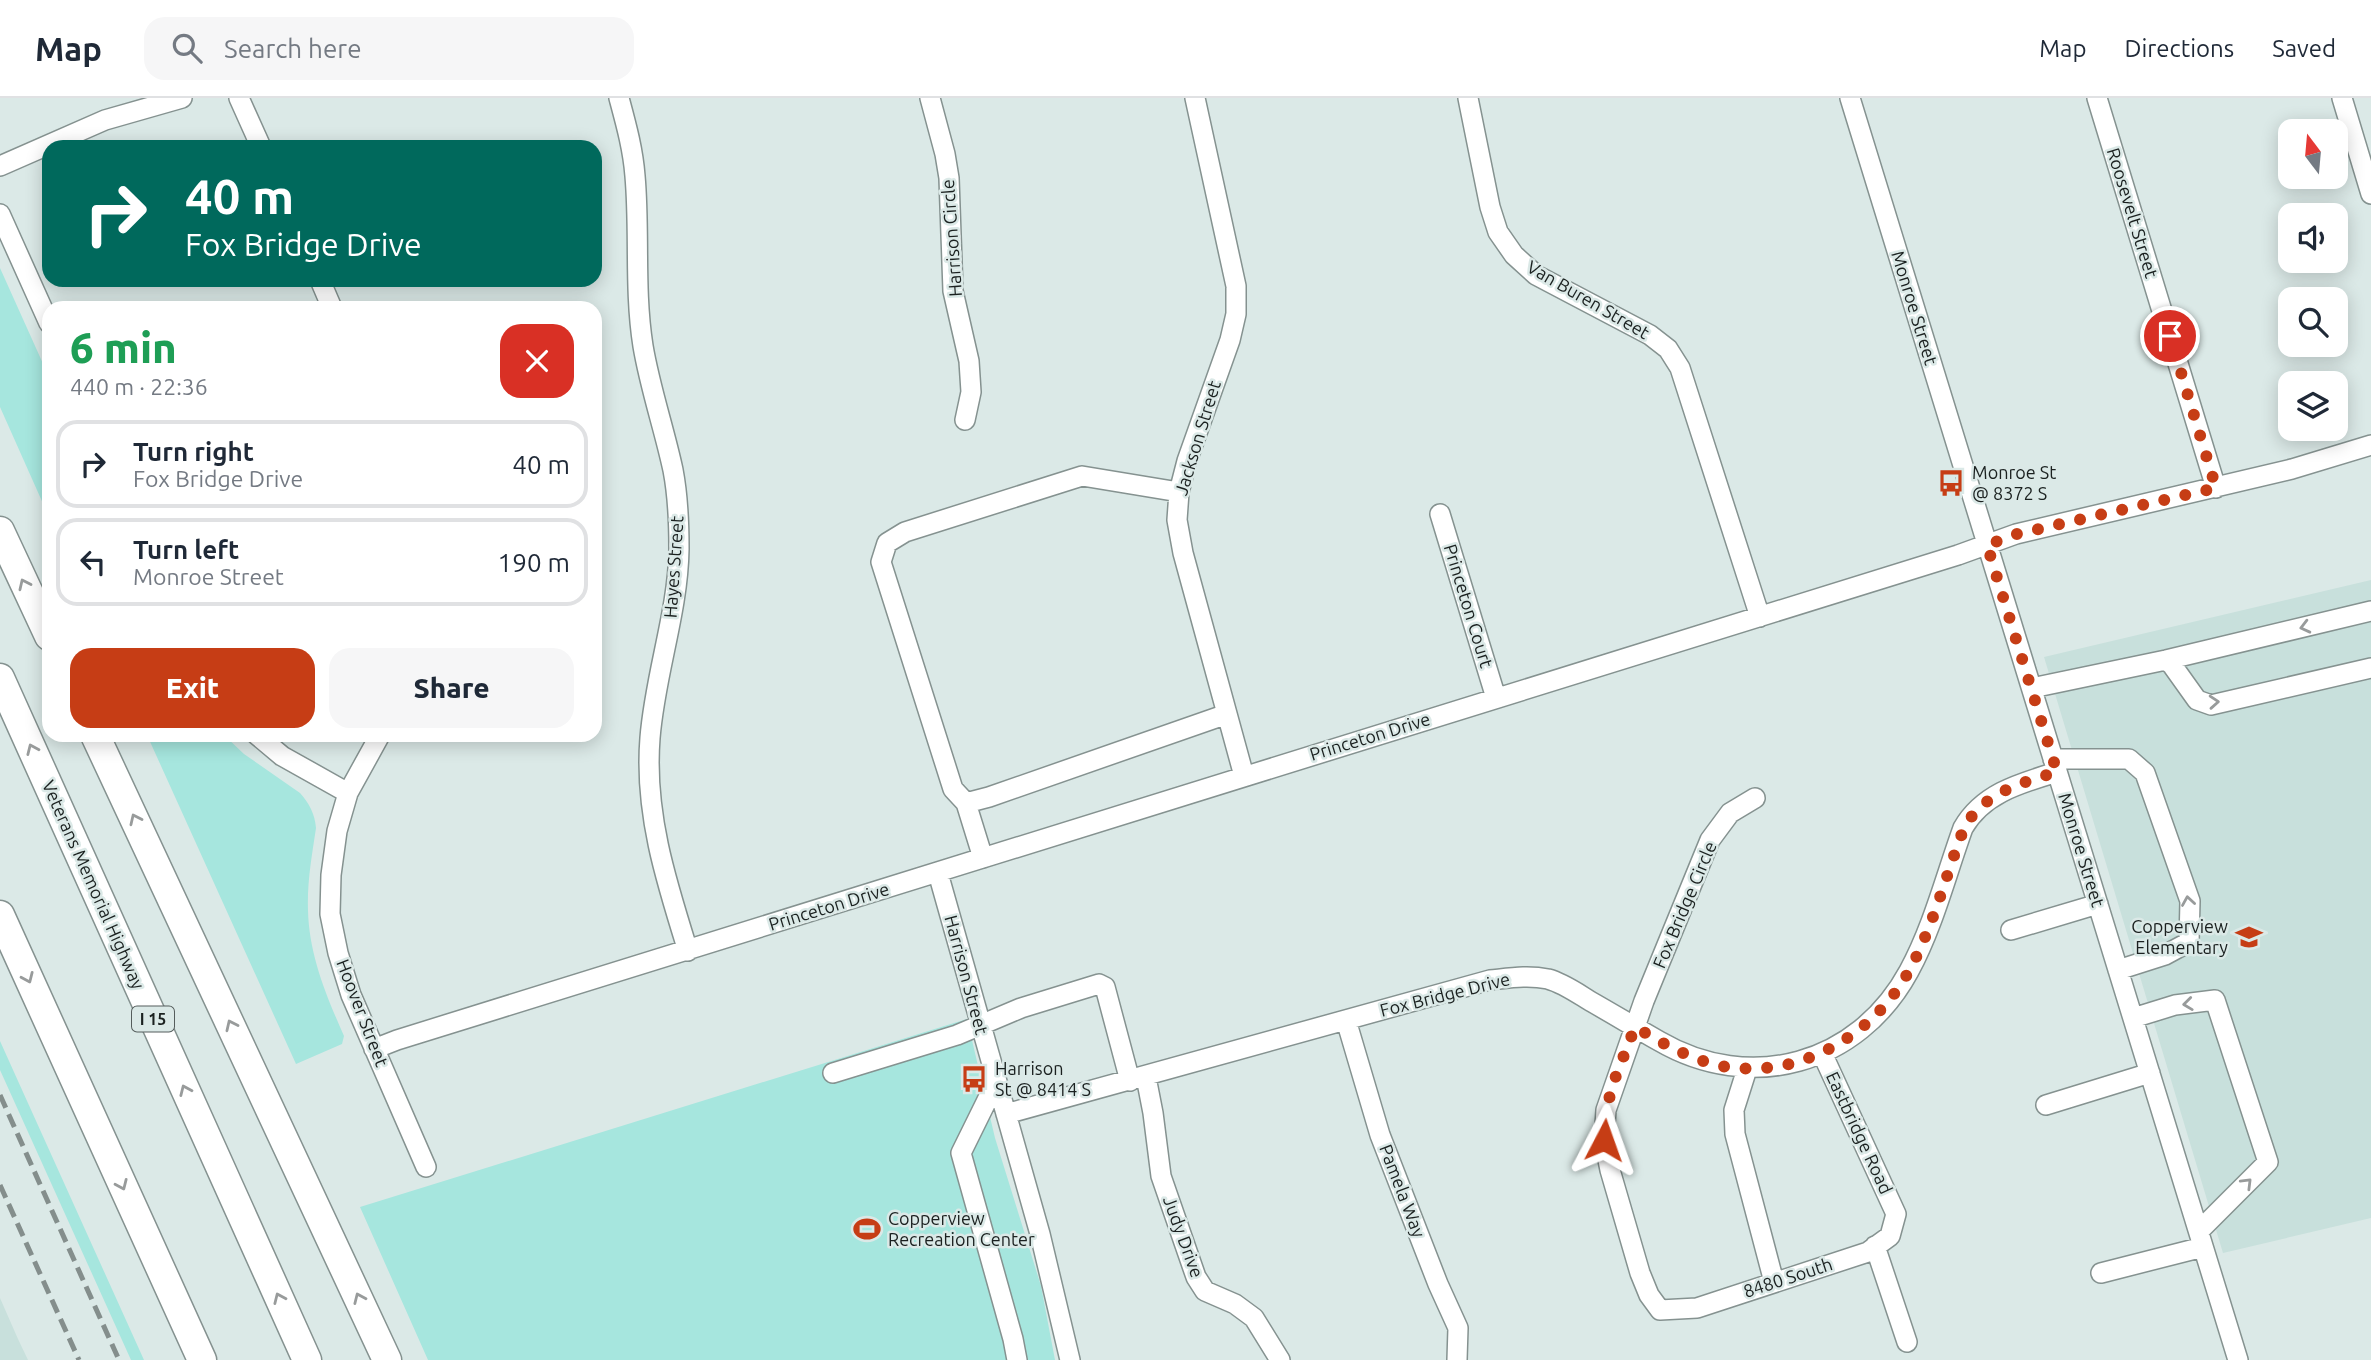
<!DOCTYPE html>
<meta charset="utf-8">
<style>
:root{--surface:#fff;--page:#f6f6f7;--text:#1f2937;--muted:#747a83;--line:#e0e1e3;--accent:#c63d15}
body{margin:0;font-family:Ubuntu,sans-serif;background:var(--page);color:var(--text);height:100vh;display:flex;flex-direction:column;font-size:26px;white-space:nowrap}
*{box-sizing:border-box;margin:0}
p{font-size:23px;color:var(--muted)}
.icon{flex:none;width:38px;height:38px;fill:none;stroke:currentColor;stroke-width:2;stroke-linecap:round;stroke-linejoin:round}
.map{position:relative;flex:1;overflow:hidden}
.drawer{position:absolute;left:42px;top:203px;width:560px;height:441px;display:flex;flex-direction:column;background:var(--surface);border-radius:21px;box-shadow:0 4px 18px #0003}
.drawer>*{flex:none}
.hud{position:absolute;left:42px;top:42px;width:560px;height:147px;border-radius:21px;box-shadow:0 4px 18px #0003;background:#00695c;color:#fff;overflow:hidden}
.needle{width:46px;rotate:344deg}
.buttons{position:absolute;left:2278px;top:21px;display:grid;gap:14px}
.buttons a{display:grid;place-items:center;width:70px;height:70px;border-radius:14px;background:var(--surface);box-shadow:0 4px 18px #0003;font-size:35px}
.pin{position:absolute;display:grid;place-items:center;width:60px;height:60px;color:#fff;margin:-30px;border:4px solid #fff;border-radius:50%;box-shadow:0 2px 7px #0007}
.me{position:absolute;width:77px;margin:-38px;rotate:4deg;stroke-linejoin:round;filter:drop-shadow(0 0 5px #0008)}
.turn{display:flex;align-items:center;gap:24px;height:147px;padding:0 28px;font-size:32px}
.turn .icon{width:91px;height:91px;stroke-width:2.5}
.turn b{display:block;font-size:49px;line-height:60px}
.round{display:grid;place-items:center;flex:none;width:74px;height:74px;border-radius:21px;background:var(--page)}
.head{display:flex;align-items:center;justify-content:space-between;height:119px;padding:0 28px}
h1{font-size:42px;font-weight:800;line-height:52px;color:#1e9e55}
.cta{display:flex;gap:14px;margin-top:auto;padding:14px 28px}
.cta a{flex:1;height:80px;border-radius:21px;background:var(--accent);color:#fff;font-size:28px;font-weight:800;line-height:80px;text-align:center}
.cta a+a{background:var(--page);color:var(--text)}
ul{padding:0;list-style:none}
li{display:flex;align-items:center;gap:21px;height:88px;margin:0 14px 10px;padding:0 14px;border:4px solid var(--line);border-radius:21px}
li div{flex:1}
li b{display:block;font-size:26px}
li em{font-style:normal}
header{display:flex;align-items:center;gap:42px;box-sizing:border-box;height:98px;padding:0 35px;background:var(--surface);border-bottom:2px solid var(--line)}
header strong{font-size:33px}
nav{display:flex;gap:38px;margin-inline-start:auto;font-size:24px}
.search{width:490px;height:63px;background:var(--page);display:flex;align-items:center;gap:18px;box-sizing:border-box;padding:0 24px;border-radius:21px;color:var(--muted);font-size:26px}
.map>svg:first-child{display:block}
</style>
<header>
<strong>Map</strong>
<div class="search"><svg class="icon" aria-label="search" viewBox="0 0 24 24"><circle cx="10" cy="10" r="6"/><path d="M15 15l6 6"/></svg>Search here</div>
<nav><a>Map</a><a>Directions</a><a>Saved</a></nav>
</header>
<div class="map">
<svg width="2371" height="1262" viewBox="0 0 2371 1262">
<rect width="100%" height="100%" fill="#dbe9e7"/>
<!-- built -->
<path fill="#c8e0dc" d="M2371 482V1120L2223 1155 2044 559Z
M0 1200 18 1241 28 1262H0Z"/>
<!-- green -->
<path fill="#a6e6de" d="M0 170 49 279V419L0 309Z
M147 637H224L244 656 300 695C309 705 315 716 316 730 312 757 307 784 308 812 309 857 326 897 344 938L342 946 296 966Z
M967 921 995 1040 1041 1188 1055 1262H428L360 1109Z
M0 943 18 983 144 1262H131L0 972Z"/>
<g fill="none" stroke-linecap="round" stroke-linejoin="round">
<defs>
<path id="minor" d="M239 0 261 49
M619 0C626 26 633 51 635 78 640 134 634 191 643 248 650 290 664 330 673 372 678 398 679 425 679 451 678 515 655 576 650 640 644 714 666 783 688 853
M930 0 945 56 949 80 953 193 969 263 971 294 965 322
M1195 0 1236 188V216L1230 242 1187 363 1179 394 1177 422 1183 455 1244 678
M1468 0 1490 109 1498 134 1514 157 1536 177 1650 237 1668 251 1680 270 1760 519
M1850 0 2238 1262
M2097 0 2216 390
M2342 0 2371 96
M0 68 105 22 182 0
M0 116 49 225
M320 182 332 210
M1179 394 1082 378 905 434 887 445 881 464 953 691 966 705 989 699 1227 616
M1440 416 1496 600
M2166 562 2172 567 2197 602 2211 607 2371 570
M2032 590 2166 562 2371 513
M257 637 282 658 348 695
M380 637 348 695 337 733 331 777 330 816 338 855 351 897 426 1069
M2053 661H2129L2145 675 2190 803 2189 844 2165 857 2118 872
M1755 700 1730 715 1710 742 1644 903 1606 1012 1604 1042 1610 1072 1640 1175 1649 1197 1660 1212 1697 1210 1868 1154 1890 1138 1896 1116 1822 955
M966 705 983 760
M938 775 1040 1136 1070 1262
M2011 832 2098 806
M2133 920 2175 907 2215 902 2268 1064 2199 1133
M1346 922 1380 1037 1438 1186 1458 1230 1457 1262
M374 951 397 942 1958 457 2016 436 2292 371 2371 347
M1747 971 1734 1012 1735 1036 1774 1184
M833 975 957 937 1021 910 1099 886 1105 889 1130 983
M1146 979 1153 1015 1161 1078 1196 1179 1205 1193 1235 1206 1254 1220 1280 1262
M996 984 961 1055 1013 1241 1017 1262
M2046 1007 2150 975
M1006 1016 1490 882C1510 880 1528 877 1548 881 1563 885 1577 895 1590 903 1613 916 1636 930 1659 943 1750 996 1858 967 1909 873 1933 829 1946 777 1963 730 1983 695 2021 685 2057 674
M1875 1148 1907 1244
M2101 1175 2203 1149"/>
<path id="highway" d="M0 433 49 538
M0 580 307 1262
M95 637 387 1262
M0 817 202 1262"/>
</defs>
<!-- minor casing -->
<use href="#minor" stroke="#859290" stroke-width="22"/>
<!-- highway casing -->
<use href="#highway" stroke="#859290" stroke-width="31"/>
<!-- minor -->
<use href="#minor" stroke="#fff" stroke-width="19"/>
<!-- highway -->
<use href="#highway" stroke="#fff" stroke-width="28"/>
<!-- rail -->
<path stroke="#848e8c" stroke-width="5" stroke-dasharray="14 7" stroke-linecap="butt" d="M0 997 119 1262
M0 1087 79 1262"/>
</g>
<!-- one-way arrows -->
<defs><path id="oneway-chevron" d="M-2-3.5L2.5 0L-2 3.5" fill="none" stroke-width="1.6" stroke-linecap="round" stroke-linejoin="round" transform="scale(1.75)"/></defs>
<g stroke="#989b9b">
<use href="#oneway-chevron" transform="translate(24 486) rotate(-115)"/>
<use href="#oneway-chevron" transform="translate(2305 529) rotate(166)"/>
<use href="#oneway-chevron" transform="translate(2214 604) rotate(-4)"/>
<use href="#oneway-chevron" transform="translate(32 651) rotate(-114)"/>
<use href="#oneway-chevron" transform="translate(135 721) rotate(-115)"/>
<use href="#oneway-chevron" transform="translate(2188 803) rotate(-99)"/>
<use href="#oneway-chevron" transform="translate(28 880) rotate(66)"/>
<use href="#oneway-chevron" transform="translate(2188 906) rotate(173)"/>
<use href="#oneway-chevron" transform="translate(231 927) rotate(-115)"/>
<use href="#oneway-chevron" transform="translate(185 992) rotate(-114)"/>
<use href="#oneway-chevron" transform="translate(2247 1085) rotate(-45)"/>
<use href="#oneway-chevron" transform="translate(122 1087) rotate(66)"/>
<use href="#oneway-chevron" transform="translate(279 1200) rotate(-114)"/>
<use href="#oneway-chevron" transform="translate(359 1200) rotate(-114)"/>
</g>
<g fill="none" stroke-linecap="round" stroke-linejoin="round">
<!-- route -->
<path stroke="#c63d15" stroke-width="12" stroke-dasharray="0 21.6" d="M1604 1042 1606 1012 1614 983 1635 929C1661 944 1687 960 1717 967 1794 984 1872 940 1909 873 1933 829 1946 777 1964 730 1983 695 2021 685 2057 674L1987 447 2017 436 2216 390 2170 238"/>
</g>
<!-- icons -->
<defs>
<symbol id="bus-bare" viewBox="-9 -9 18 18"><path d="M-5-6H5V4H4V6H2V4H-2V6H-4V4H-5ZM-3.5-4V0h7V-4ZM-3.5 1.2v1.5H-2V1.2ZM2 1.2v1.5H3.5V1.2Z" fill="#c63d15" stroke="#dbe9e7" stroke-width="2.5" paint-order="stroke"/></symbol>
<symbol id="school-bare" viewBox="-9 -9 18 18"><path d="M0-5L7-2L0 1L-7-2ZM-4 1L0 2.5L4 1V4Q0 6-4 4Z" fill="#c63d15" stroke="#dbe9e7" stroke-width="2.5" paint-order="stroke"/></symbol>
<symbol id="stadium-bare" viewBox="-9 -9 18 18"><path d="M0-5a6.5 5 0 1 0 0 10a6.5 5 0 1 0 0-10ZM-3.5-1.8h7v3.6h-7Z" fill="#c63d15" stroke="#dbe9e7" stroke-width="2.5" paint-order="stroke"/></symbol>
</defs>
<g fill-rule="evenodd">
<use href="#bus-bare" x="1932" y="366" width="38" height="38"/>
<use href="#school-bare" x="2230" y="820" width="38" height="38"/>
<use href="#bus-bare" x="955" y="962" width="38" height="38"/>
<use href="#stadium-bare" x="848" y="1112" width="38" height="38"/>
</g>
<g text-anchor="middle" stroke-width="5" stroke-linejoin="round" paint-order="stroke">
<!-- shield labels -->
<rect fill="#dbe9e7" stroke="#555d5c" stroke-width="2" x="132" y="908.5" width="42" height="25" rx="5"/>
<g font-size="16" font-weight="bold" fill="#1b2120">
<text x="153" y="927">I 15</text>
</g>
<!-- street labels -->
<g font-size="18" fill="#1b2120" stroke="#dbe9e7">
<text transform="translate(2132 115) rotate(73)" y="6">Roosevelt Street</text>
<text transform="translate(952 140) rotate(-94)" y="6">Harrison Circle</text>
<text transform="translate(1588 202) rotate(30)" y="6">Van Buren Street</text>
<text transform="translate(1914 210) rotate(73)" y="6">Monroe Street</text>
<text transform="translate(1198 340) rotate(-73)" y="6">Jackson Street</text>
<text transform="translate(674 469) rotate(-86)" y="6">Hayes Street</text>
<text transform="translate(1468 508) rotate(73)" y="6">Princeton Court</text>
<text transform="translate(1370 639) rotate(-17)" y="6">Princeton Drive</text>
<text transform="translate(2081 752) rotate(73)" y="6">Monroe Street</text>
<text transform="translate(93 787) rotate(66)" y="6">Veterans Memorial Highway</text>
<text transform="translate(1685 807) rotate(-67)" y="6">Fox Bridge Circle</text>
<text transform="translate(829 809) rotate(-17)" y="6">Princeton Drive</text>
<text transform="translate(966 877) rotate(75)" y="6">Harrison Street</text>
<text transform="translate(1445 897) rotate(-14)" y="6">Fox Bridge Drive</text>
<text transform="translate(362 915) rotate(69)" y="6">Hoover Street</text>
<text transform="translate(1859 1035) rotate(65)" y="6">Eastbridge Road</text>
<text transform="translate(1402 1093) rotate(69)" y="6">Pamela Way</text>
<text transform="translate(1183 1139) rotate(70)" y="6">Judy Drive</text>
<text transform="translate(1788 1180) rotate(-18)" y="6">8480 South</text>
</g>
<!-- poi labels -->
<g font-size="18" fill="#1b2120" stroke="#dbe9e7" text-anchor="start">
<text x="1972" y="381">Monroe St<tspan x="1972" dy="21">@ 8372 S</tspan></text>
<text x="2228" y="835" text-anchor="end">Copperview<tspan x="2228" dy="21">Elementary</tspan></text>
<text x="995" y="977">Harrison<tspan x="995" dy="21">St @ 8414 S</tspan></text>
<text x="888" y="1127">Copperview<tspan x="888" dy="21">Recreation Center</tspan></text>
</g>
</g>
</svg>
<div class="buttons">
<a><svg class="needle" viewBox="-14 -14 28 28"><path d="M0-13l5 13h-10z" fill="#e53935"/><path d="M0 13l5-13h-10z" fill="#747a83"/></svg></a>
<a><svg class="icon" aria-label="sound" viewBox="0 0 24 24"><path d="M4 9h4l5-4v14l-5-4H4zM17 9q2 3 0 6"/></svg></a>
<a><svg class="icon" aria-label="search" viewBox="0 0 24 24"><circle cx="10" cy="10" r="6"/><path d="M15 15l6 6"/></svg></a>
<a><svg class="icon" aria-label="layers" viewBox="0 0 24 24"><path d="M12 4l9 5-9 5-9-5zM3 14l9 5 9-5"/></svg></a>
</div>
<div class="pin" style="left:2170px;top:238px;background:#d93025"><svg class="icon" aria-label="arrive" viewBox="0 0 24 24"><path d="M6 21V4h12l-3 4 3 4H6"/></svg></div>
<svg class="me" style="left:1604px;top:1042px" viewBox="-20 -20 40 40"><path d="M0-17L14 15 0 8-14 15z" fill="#c63d15" stroke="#fff" stroke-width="4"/></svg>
<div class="hud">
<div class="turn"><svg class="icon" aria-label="right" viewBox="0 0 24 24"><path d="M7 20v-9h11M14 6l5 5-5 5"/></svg><div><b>40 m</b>Fox Bridge Drive</div></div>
</div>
<section class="drawer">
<div class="head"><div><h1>6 min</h1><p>440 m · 22:36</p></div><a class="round" style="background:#d93025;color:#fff"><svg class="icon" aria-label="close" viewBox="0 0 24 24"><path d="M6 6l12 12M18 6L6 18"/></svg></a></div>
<ul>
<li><svg class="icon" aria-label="right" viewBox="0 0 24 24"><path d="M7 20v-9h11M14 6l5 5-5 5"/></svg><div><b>Turn right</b><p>Fox Bridge Drive</p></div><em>40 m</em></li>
<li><svg class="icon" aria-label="left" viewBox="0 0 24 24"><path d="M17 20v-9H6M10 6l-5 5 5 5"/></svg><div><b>Turn left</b><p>Monroe Street</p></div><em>190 m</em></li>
</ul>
<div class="cta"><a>Exit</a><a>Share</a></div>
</section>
</div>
